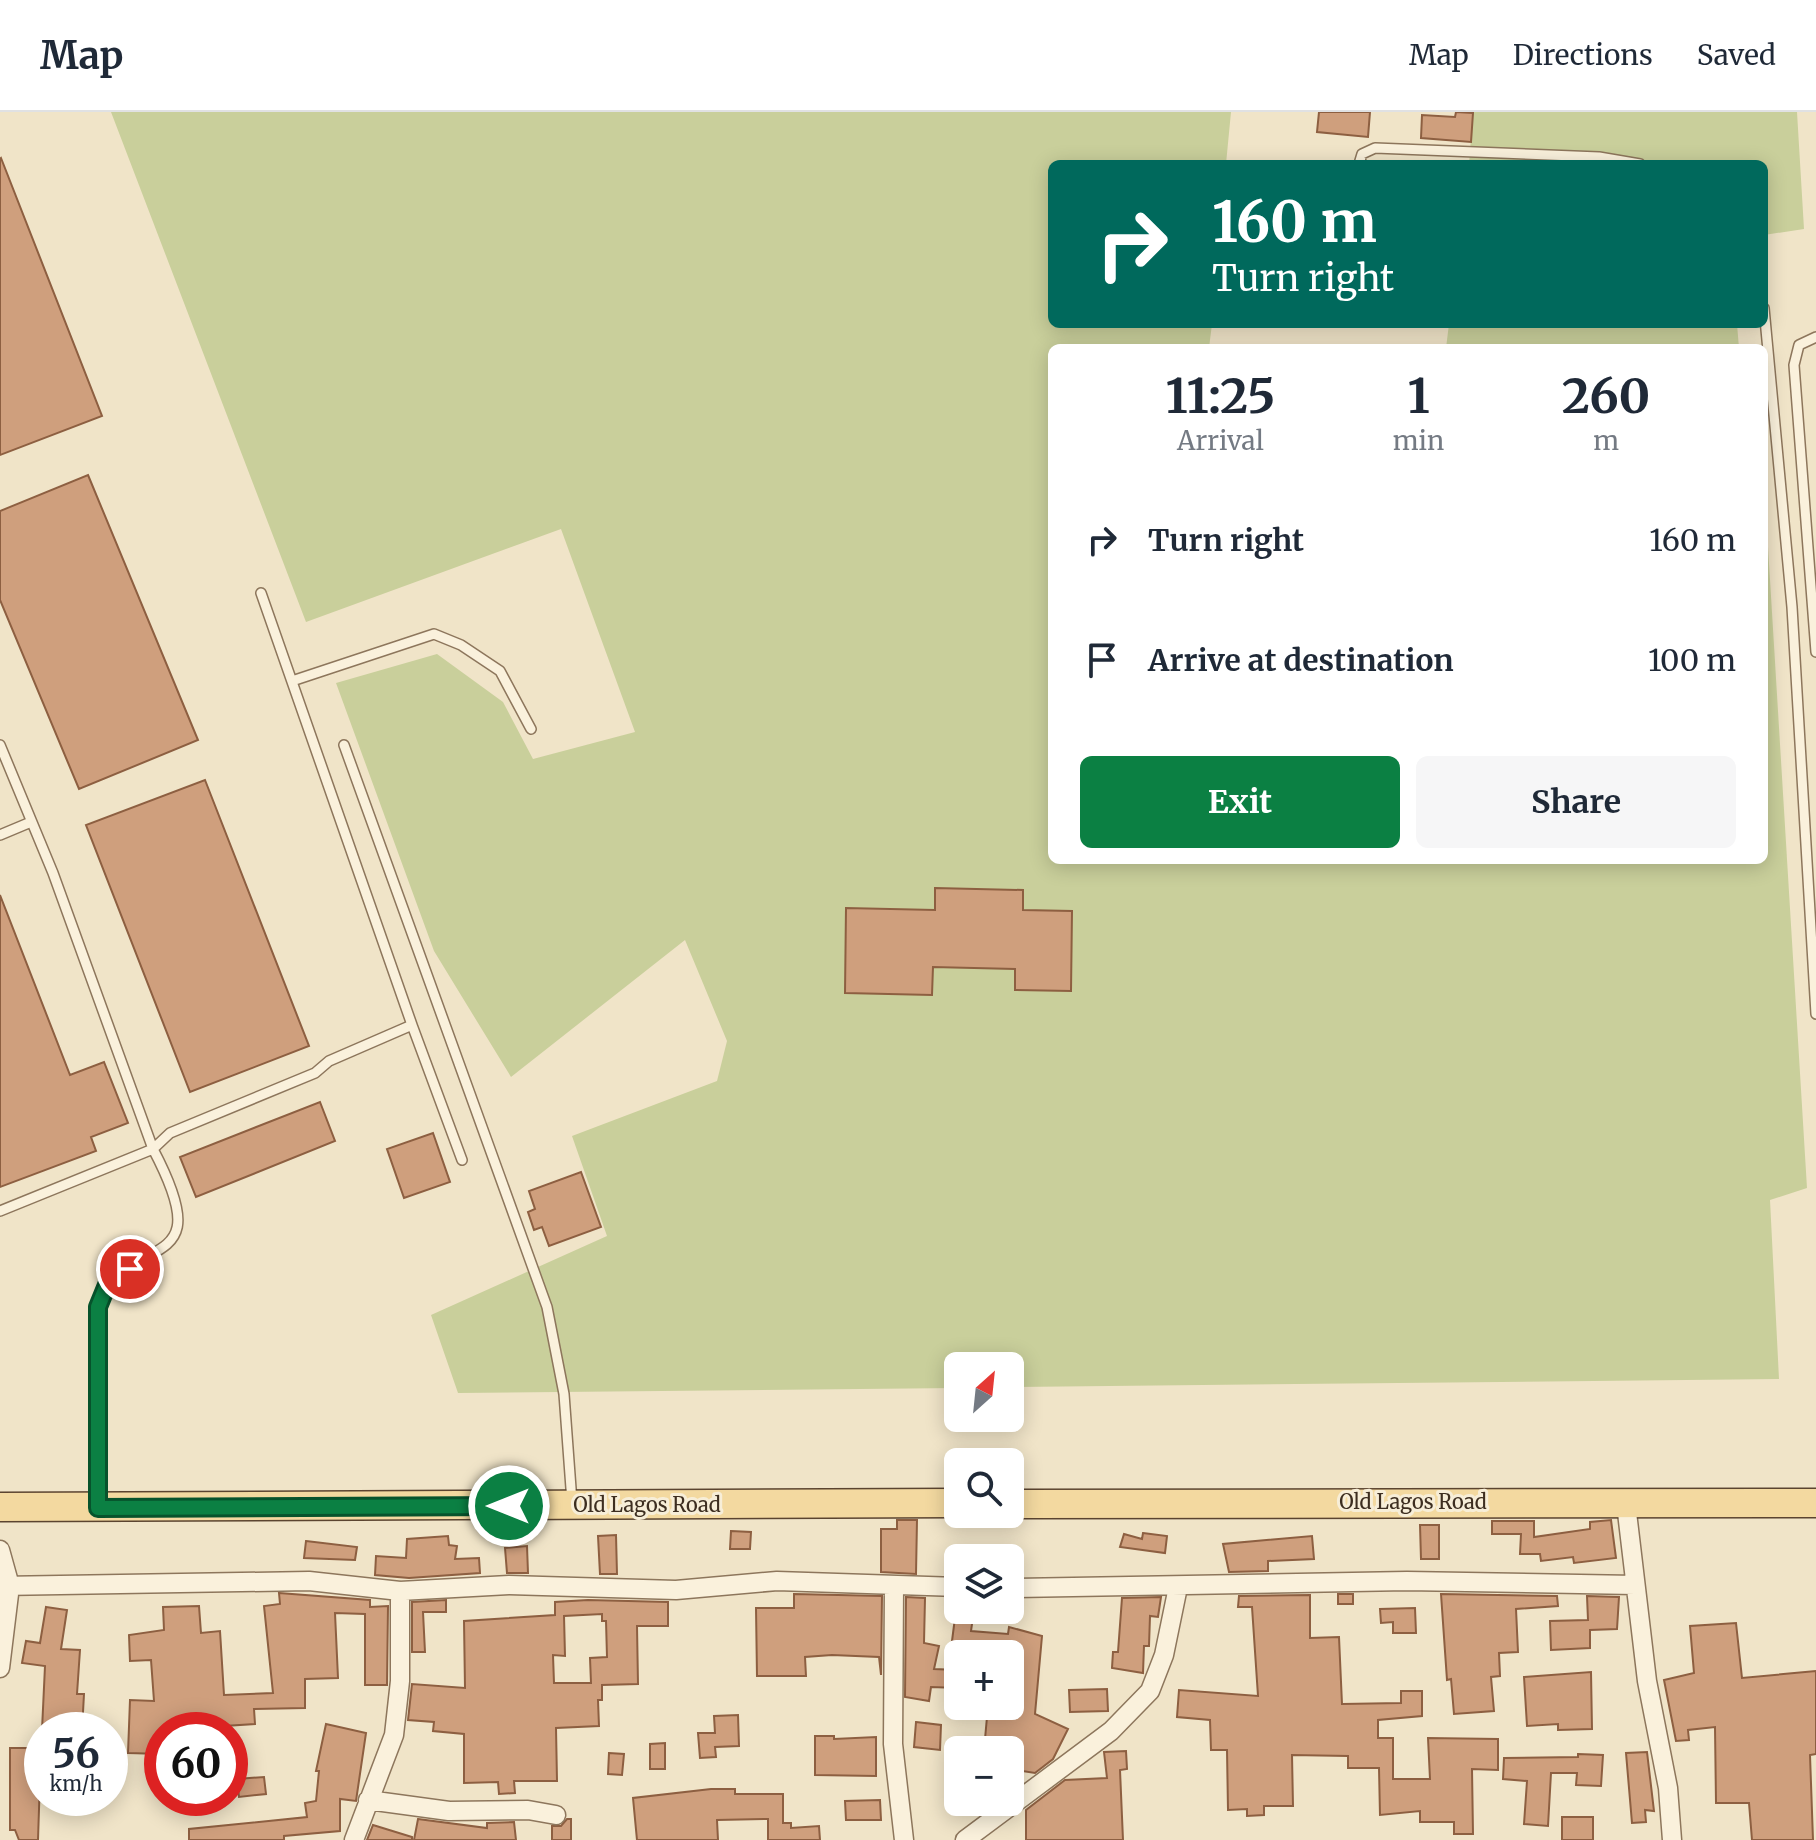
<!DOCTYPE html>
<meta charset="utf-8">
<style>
:root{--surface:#fff;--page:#f6f6f7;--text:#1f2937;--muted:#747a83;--line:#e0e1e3;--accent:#0b8043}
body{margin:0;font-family:Merriweather,serif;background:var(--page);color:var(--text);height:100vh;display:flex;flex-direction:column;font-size:30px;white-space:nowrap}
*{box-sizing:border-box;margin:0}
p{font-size:26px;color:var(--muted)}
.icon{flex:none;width:44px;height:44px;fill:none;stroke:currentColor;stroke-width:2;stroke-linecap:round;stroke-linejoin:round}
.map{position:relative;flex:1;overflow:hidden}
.details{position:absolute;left:1048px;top:232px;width:720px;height:520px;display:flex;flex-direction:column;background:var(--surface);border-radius:12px;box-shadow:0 4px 20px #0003}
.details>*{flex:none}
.banner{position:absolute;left:1048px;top:48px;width:720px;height:168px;border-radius:12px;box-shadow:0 4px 20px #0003;background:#00695c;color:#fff;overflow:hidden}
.needle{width:52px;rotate:27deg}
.tools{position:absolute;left:944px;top:1240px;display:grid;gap:16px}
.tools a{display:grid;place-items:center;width:80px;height:80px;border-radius:12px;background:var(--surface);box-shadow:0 4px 20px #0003;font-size:40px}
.speed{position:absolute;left:24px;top:1600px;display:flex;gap:16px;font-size:40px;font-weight:700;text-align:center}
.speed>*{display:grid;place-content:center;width:104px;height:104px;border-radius:50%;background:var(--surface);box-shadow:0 4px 20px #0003;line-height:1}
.speed small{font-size:20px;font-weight:400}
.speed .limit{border:12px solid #d22;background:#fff;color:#111}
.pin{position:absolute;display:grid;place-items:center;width:68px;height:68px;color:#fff;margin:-34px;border:4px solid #fff;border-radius:50%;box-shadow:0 2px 8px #0007}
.me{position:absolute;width:88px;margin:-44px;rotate:270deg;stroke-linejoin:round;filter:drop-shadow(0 0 6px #0008)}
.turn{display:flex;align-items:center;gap:28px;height:168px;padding:0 32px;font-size:36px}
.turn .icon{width:104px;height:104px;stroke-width:2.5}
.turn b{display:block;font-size:56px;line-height:68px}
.eta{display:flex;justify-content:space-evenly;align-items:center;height:136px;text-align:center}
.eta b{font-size:48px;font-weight:700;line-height:56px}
.primary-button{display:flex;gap:16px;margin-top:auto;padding:16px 32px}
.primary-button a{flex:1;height:92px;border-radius:12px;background:var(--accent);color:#fff;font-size:32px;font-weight:700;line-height:92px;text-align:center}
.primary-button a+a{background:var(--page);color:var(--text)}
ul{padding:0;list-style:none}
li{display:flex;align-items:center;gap:24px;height:120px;padding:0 32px}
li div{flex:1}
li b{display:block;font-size:30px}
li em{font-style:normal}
header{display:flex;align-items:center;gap:48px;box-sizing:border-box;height:112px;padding:0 40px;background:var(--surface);border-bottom:2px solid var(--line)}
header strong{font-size:38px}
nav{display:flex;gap:44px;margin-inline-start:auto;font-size:28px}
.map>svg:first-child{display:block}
</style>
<header>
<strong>Map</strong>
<nav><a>Map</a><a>Directions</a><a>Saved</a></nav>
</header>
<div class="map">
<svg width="1816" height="1728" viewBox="0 0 1816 1728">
<rect width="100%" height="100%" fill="#f0e4c8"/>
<!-- green -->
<path fill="#c9cf9b" d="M111 0H1231L1226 52H1052V212H1212L1209 236H1052V748H1764V369L1807 1076 1770 1088 1779 1267 1010 1275V1254H958V1276L458 1281 431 1203 607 1124 572 1024 717 969 727 929 685 828 511 965 434 839 336 571 437 542 503 590 533 647 635 620 561 417 306 510Z
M1473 0H1797L1804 117 1764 123V52H1469Z
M1449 212H1737L1739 236H1446Z"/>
<!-- building -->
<path fill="#cf9f7d" stroke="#8d5f41" stroke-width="2" fill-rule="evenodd" d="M1319 0H1370L1368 25 1317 20Z
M1456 0 1473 1 1471 30 1421 26 1422 3 1455 5Z
M1 46 102 304 0 343V47Z
M88 363 198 628 79 677 0 488V399Z
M205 668 309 934 190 980 86 713Z
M935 776 1023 778V798L1072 799 1071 879 1015 878V857L933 855 932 883 845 881 846 796 935 798Z
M0 783 70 963 104 950 128 1011 91 1025 96 1039 0 1075Z
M320 990 335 1029 196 1085 180 1045Z
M433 1021 450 1070 404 1086 387 1037Z
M581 1060 601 1115 549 1134 542 1115 534 1118 528 1100 535 1097 529 1079Z
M897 1408H917L916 1462 881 1460V1417H897Z
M1611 1408 1616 1446 1574 1451 1573 1445 1541 1449 1540 1442H1520L1521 1422H1492V1409H1534V1425L1590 1417V1410Z
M1420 1413H1439V1447H1421Z
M731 1419 751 1420 750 1437H730Z
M1143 1421 1167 1424 1165 1441 1120 1435 1124 1422 1142 1427Z
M616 1423 617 1462H600L598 1424Z
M448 1424 449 1433 457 1434 455 1447 479 1446 480 1461 409 1466 375 1463 376 1444 406 1446 407 1427Z
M1312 1424 1314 1447 1268 1449V1459L1229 1460 1223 1432Z
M306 1429 357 1435 355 1448 304 1446Z
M527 1434 528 1461H507L505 1436Z
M279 1481 370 1488V1495L388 1494 387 1573H365V1502L335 1501 338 1566 305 1567V1596L254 1597 255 1612 162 1618V1642L128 1641 130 1588 154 1589 151 1548 130 1549 129 1523 164 1518 163 1495 199 1494 201 1521 220 1519 224 1583 273 1581 264 1494 280 1492Z
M794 1482 882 1484 881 1563 879 1545 832 1543 805 1545 806 1564H757L756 1496H794Z
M1338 1482H1353V1492H1338Z
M1441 1482 1557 1484 1558 1494 1516 1497 1518 1540 1499 1541 1500 1564 1491 1565 1494 1599 1454 1602 1451 1567 1447 1568Z
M1310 1483V1526L1339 1525 1342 1592 1401 1591V1579H1422V1604L1378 1608V1626H1393V1667H1430L1428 1626 1498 1627V1658L1472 1657 1473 1722H1454V1710H1420V1699L1380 1703 1379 1656H1348V1644L1292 1643 1293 1694H1264V1703L1247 1704V1697L1228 1698 1227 1638H1211L1210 1608 1177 1605 1179 1578 1258 1584 1252 1495H1238L1239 1484Z
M1587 1484 1619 1485 1617 1517 1590 1518V1536L1551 1538 1550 1509 1588 1508Z
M906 1485 925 1486 924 1531 939 1534 934 1557 958 1558V1576L931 1575 929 1589 905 1585Z
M1161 1485 1158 1505 1150 1504 1149 1534H1144L1143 1561 1112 1556 1113 1540H1118L1122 1486Z
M446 1488V1500H423L425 1540H412V1490Z
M588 1488 668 1490V1514H637L638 1572 602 1573V1588H598L599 1614 556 1616 557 1669H514L515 1681 499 1682 498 1670 464 1671V1622L433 1619 434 1610 408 1608 412 1572 465 1576 464 1509 555 1503V1490ZM602 1502V1509H606L607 1545 590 1546 591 1571H554L553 1543 565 1544 564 1504Z
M46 1495 67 1498 61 1537 80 1538 77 1582H84L82 1618H42L45 1554 22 1551 26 1529 40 1531Z
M1415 1496 1416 1521H1393V1510L1381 1511 1380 1497Z
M956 1498H974L971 1519 1008 1522 1009 1515 1042 1524 1035 1602 1068 1617 1053 1647 1035 1661 1010 1657V1638H984L988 1594H1010V1542H993L994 1535 952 1529Z
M1736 1511 1742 1566 1816 1559V1642L1810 1643 1813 1728H1752L1749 1691H1716L1715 1615 1688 1618 1689 1628 1676 1629 1664 1568 1694 1561 1690 1514Z
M1591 1560 1592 1617 1558 1618V1612L1527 1614 1524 1565Z
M1107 1577 1108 1599 1070 1600 1069 1578Z
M738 1603 739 1634 715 1635 716 1645 700 1646 698 1621H715L714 1604Z
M916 1610 941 1613 940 1638 914 1635Z
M326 1612 366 1621 356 1689 340 1687V1719L284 1724V1728H189V1717L307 1705 305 1691 316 1689 319 1659H316Z
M815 1624H834V1627L876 1625V1664L815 1663Z
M665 1631V1657H650V1632Z
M10 1636H41L38 1728H19L15 1718H10Z
M1126 1639 1127 1657 1120 1658 1123 1728H1026V1698L1065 1668 1107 1666 1104 1640Z
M1647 1640 1654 1699 1645 1698 1646 1710 1632 1711 1626 1641Z
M609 1641 624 1642 622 1663 608 1662Z
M1578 1642 1603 1643 1601 1674 1576 1673 1577 1661H1551L1548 1714 1524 1712 1527 1669 1503 1667 1504 1646 1578 1645Z
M264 1665 266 1682 239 1685 237 1667Z
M711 1677H735V1682H783V1711H791V1716L819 1714 820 1728H768V1707L717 1708 718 1728H637L633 1686Z
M880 1688 881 1708H846L845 1689Z
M1562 1705H1593V1728H1562Z
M418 1707 487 1716V1711L514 1710 516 1728H414Z
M567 1707H571V1728H552V1714H561Z
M373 1713 412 1725V1728H367Z"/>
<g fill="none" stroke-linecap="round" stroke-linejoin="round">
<defs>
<path id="lane" d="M1359 52 1362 42 1375 36 1599 45 1640 52
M1764 196 1792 495 1816 902
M1816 225 1799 233 1794 253 1816 540
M292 569 434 522 461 533 500 559 531 617
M0 633 53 761 153 1037C221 1166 132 1116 98 1195V1392
M344 633 547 1195 564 1282 572 1390
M0 723 31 710
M412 913 462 1048
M0 1099 153 1037 170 1021 315 961 329 949 412 913 261 481"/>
<path id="street" d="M1626 1392 1647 1569 1668 1676 1672 1728
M0 1438 10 1474 0 1556
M0 1474 309 1469 400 1479 509 1473 676 1478 777 1469 958 1475
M894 1474 893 1632 904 1728
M1010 1476 1407 1469 1635 1473
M368 1688 449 1699 528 1698 556 1703
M354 1728 394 1623 400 1569V1479
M965 1728 1111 1619 1150 1579 1164 1543 1178 1475"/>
<path id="primary" d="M1010 1392 1816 1391
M0 1395 958 1391"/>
</defs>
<!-- lane casing -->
<use href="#lane" stroke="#8d765c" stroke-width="12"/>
<!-- street casing -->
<use href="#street" stroke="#8d765c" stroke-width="21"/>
<!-- primary casing -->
<use href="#primary" stroke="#5b4430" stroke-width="31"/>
<!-- lane -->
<use href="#lane" stroke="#faf1dc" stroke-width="9"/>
<!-- street -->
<use href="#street" stroke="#faf1dc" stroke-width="18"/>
<!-- primary -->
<use href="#primary" stroke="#f3d9a0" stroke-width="28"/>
</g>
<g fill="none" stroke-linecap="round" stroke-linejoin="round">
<defs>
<path id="route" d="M130 1157 107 1173 98 1195V1396L509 1394"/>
</defs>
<!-- route casing -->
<use href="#route" stroke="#07532c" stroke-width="20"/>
<!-- route -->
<use href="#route" stroke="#0b8043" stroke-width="14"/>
</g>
<g text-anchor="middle" stroke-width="6" stroke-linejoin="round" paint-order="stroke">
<!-- street labels -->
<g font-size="20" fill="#3d2e20" stroke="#f7eed8">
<text x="1413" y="1397">Old Lagos Road</text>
<text x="647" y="1400">Old Lagos Road</text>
</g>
</g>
</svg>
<div class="tools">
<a><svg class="needle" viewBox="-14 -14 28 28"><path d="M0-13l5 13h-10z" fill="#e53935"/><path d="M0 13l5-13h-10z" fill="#747a83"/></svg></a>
<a><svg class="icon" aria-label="search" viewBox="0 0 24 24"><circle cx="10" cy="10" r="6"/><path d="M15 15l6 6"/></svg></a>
<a><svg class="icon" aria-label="layers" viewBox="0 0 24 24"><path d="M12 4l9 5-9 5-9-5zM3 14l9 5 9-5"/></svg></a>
<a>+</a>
<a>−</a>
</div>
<div class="speed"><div>56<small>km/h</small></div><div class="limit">60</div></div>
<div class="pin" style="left:130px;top:1157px;background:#d93025"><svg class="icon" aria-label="arrive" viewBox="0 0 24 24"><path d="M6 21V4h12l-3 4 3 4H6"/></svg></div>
<svg class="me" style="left:509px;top:1394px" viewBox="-20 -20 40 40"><circle r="17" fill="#0b8043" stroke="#fff" stroke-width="3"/><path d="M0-11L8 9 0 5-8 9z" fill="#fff"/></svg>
<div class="banner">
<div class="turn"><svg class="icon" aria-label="right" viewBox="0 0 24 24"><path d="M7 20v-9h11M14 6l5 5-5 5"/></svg><div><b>160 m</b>Turn right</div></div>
</div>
<section class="details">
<div class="eta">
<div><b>11:25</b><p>Arrival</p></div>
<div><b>1</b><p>min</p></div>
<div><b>260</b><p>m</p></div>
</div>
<ul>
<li><svg class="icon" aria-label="right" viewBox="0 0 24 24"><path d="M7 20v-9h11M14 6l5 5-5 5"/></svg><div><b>Turn right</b></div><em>160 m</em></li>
<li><svg class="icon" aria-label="arrive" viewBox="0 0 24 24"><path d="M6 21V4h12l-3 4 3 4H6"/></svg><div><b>Arrive at destination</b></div><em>100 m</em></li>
</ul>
<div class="primary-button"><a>Exit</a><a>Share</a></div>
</section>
</div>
